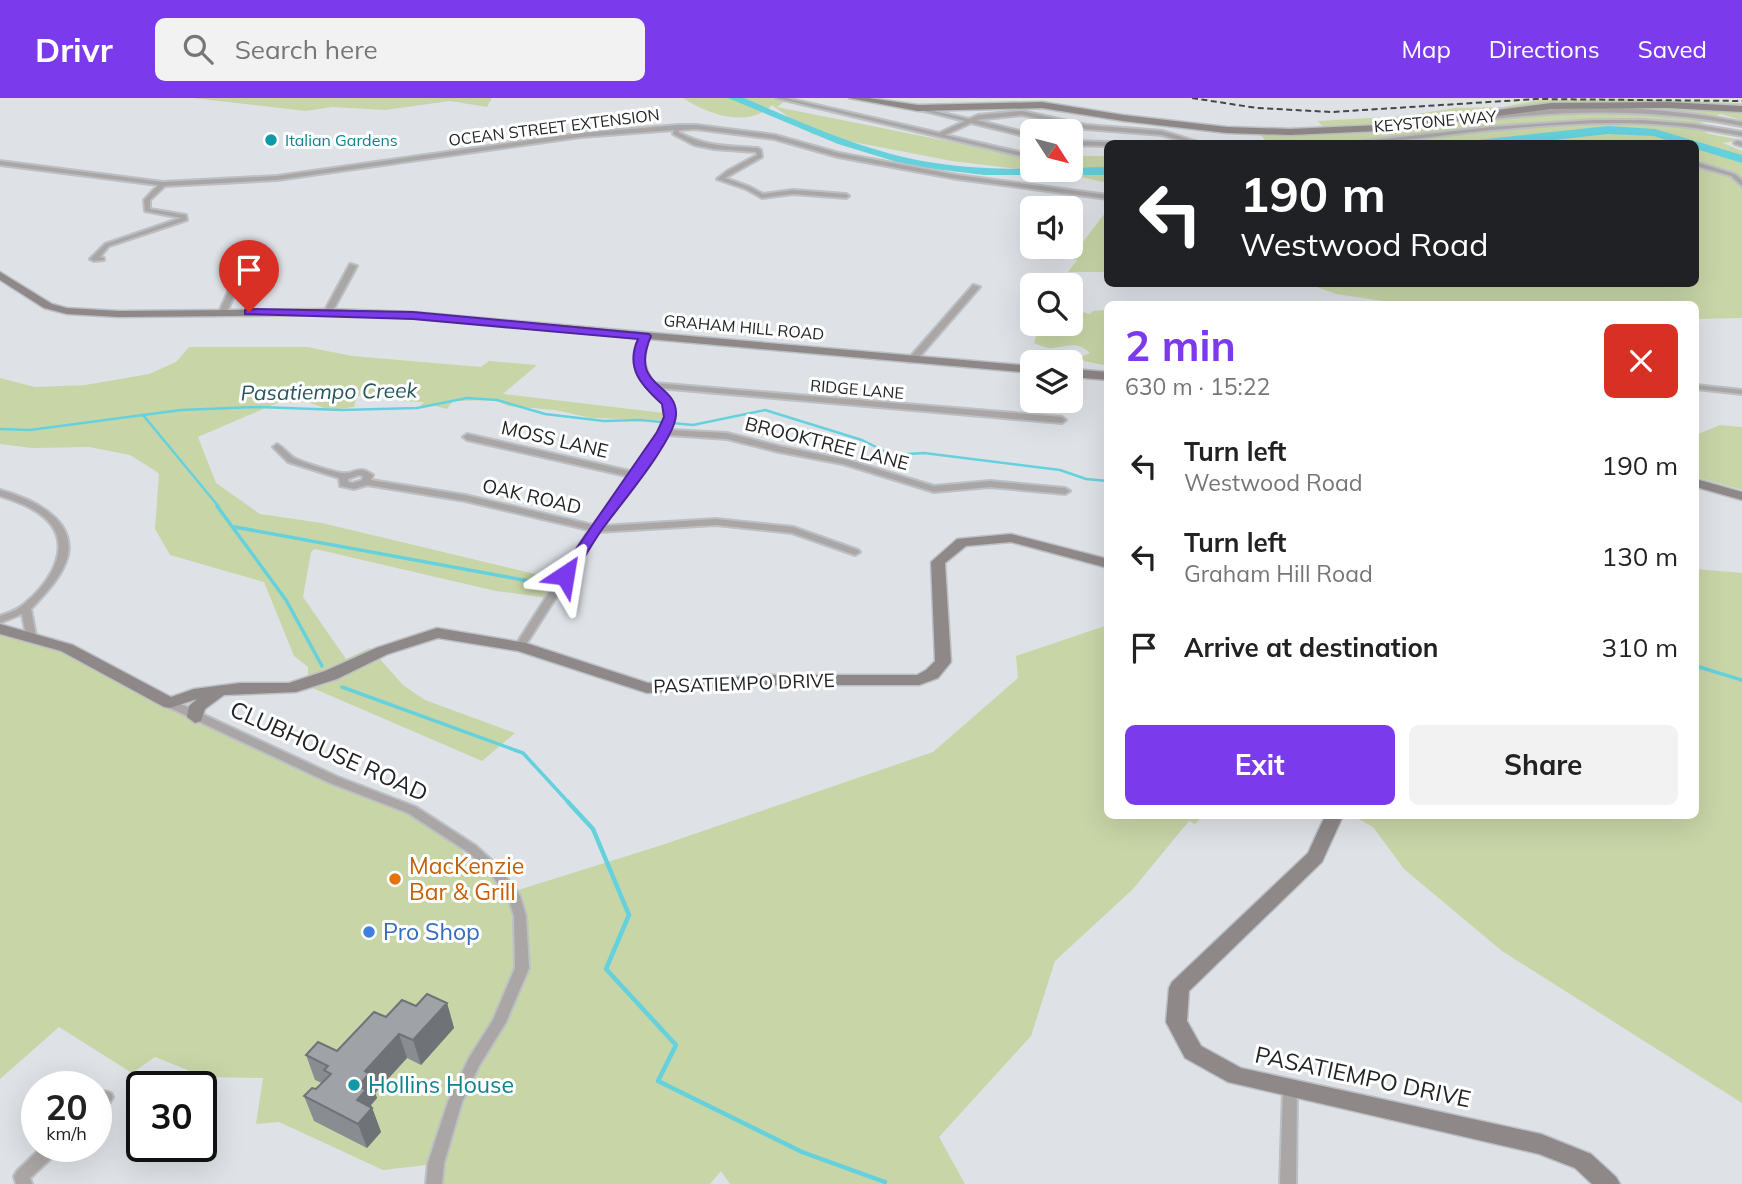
<!DOCTYPE html>
<meta charset="utf-8">
<style>
:root{--surface:#fff;--page:#f2f2f2;--text:#222;--muted:#767676;--accent:#7c3aed}
body{margin:0;font-family:Mulish,sans-serif;background:var(--page);color:var(--text);height:100vh;display:flex;flex-direction:column;font-size:26px;white-space:nowrap}
*{box-sizing:border-box;margin:0}
p{font-size:23px;color:var(--muted)}
.icon{flex:none;width:38px;height:38px;fill:none;stroke:currentColor;stroke-width:2;stroke-linecap:round;stroke-linejoin:round}
.map{position:relative;flex:1;overflow:hidden}
.sheet{position:absolute;left:1104px;top:203px;width:595px;height:518px;display:flex;flex-direction:column;background:var(--surface);border-radius:10px;box-shadow:0 7px 28px #0002}
.sheet>*{flex:none}
.guide{position:absolute;left:1104px;top:42px;width:595px;height:147px;border-radius:10px;box-shadow:0 7px 28px #0002;background:#202124;color:#fff;overflow:hidden}
.needle{width:46px;rotate:126deg}
.controls{position:absolute;left:1020px;top:21px;display:grid;gap:14px}
.controls a{display:grid;place-items:center;width:63px;height:63px;border-radius:10px;background:var(--surface);box-shadow:0 7px 28px #0002;font-size:35px}
.speed{position:absolute;left:21px;top:973px;display:flex;gap:14px;font-size:35px;font-weight:700;text-align:center}
.speed>*{display:grid;place-content:center;width:91px;height:91px;border-radius:50%;background:var(--surface);box-shadow:0 7px 28px #0002;line-height:1}
.speed small{font-size:18px;font-weight:400}
.speed .limit{border:4px solid #111;border-radius:10px;background:#fff;color:#111}
.pin{position:absolute;display:grid;place-items:center;width:60px;height:60px;color:#fff;margin:-72px -30px;border-radius:50% 50% 50% 0;rotate:-45deg;box-shadow:0 0 7px #0007}
.pin .icon{rotate:45deg}
.me{position:absolute;width:77px;margin:-38px;rotate:33deg;stroke-linejoin:round;filter:drop-shadow(0 0 5px #0008)}
.turn{display:flex;align-items:center;gap:24px;height:147px;padding:0 21px;font-size:32px}
.turn .icon{width:91px;height:91px;stroke-width:2.5}
.turn b{display:block;font-size:49px;line-height:60px}
.round{display:grid;place-items:center;flex:none;width:74px;height:74px;border-radius:10px;background:var(--page)}
.summary{display:flex;align-items:center;justify-content:space-between;height:119px;padding:0 21px}
h1{font-size:42px;font-weight:700;line-height:52px;color:var(--accent)}
.button{display:flex;gap:14px;margin-top:auto;padding:14px 21px}
.button a{flex:1;height:80px;border-radius:10px;background:var(--accent);color:#fff;font-size:28px;font-weight:700;line-height:80px;text-align:center}
.button a+a{background:var(--page);color:var(--text)}
ul{padding:0;list-style:none}
li{display:flex;align-items:center;gap:21px;height:91px;padding:0 21px}
li div{flex:1}
li b{display:block;font-size:26px}
li em{font-style:normal}
header{display:flex;align-items:center;gap:42px;box-sizing:border-box;height:98px;padding:0 35px;background:var(--accent);color:#fff}
header strong{font-size:33px}
nav{display:flex;gap:38px;margin-inline-start:auto;font-size:24px}
.search{width:490px;height:63px;background:var(--page);display:flex;align-items:center;gap:18px;box-sizing:border-box;padding:0 24px;border-radius:10px;color:var(--muted);font-size:26px}
.map>svg:first-child{display:block}
</style>
<header>
<strong>Drivr</strong>
<div class="search"><svg class="icon" aria-label="search" viewBox="0 0 24 24"><circle cx="10" cy="10" r="6"/><path d="M15 15l6 6"/></svg>Search here</div>
<nav><a>Map</a><a>Directions</a><a>Saved</a></nav>
</header>
<div class="map">
<svg width="1742" height="1086" viewBox="0 0 1742 1086">
<rect width="100%" height="100%" fill="#dee2e7"/>
<!-- green -->
<path fill="#c8d5a7" d="M192 0H492L487 9 450 3 385 12 332 9 306 13Z
M683 0H771L785 3 777 9 1032 60V72H1071V58H1108V85L1077 78 952 63 812 36 772 7C748 31 707 16 683 0Z
M1627 1 1742 5V22L1720 16 1717 18 1715 25 1702 24 1697 30 1709 36 1742 42 1723 45 1742 53V220L1696 221V206H1403L1336 196 1309 186H1696V46H1268L1261 37 1328 36 1318 23 1403 18 1455 10 1502 9 1540 2Z
M1108 111V174H1068L1077 162 1070 161Z
M1071 211 1090 216 1093 213 1104 212V217H1108V268L1084 263 1081 259 1090 255C1076 242 1067 249 1051 250 1046 250 1039 247 1034 245L1040 226H1071Z
M189 249H307L352 258 481 269 489 263 537 267 503 296 664 315 670 319 662 322 591 320 555 312 508 308 495 302 453 303 447 311 435 308 420 309 424 304 404 303 384 296 357 298 354 309 329 312 308 304 284 305V302L198 339 216 385 260 416 322 425 560 482 549 500 496 493 315 451 311 454 303 499 346 561 370 550 403 587 425 602 515 635 482 663 308 588V569L294 558 264 484 170 457 155 431 159 376 157 374 130 357 89 349 32 350 0 346V280L35 289 85 287 149 276 176 264Z
M1720 327 1742 329V392L1696 379V337Z
M1696 471 1742 475V1005L1502 853 1404 771 1373 729 1353 718H1696Z
M1108 527V718H1202L1195 726 1189 723 1133 791 1055 863 1031 938 939 1039 965 1086H730L721 1073 710 1086H435V1066L383 1072 279 1024 256 1026 263 980 205 979 155 959 132 975 59 929 0 981V535L41 542 146 595 396 706 454 744 473 766 476 765 487 776 502 768 515 793 662 747 933 654 1018 580 1016 558Z"/>
<g fill="none" stroke-linecap="round" stroke-linejoin="round">
<!-- stream-far2 -->
<path stroke="#65d1dd" stroke-width="2.5" d="M143 317 219 409
M0 331 30 332 181 312 259 309 342 312 417 310 467 300 497 302 545 316 604 323 640 322 693 327 765 312 862 342 892 357 924 355 1060 372 1086 381 1108 383"/>
<!-- stream-far1 -->
<path stroke="#65d1dd" stroke-width="3.5" d="M217 408 286 502 322 568
M235 429 545 486
M1696 568 1742 582
M342 589 523 655 569 705"/>
<!-- stream -->
<path stroke="#65d1dd" stroke-width="4.5" d="M568 704 593 731 629 817 606 871 676 947 658 983 802 1054 885 1084"/>
<!-- river -->
<path fill="#65d1dd" fill-rule="evenodd" d="M728 0H744C805 26 868 55 935 65 995 74 1051 70 1108 69V77H984L910 68 838 46Z
M1608 28 1655 31 1742 57V65L1696 51V46H1678L1654 38 1608 36 1516 46H1472L1478 42Z"/>
<defs>
<path id="street" d="M776 0H786L939 35 965 23 916 11V9L969 21 978 17 1022 13 1086 27 1162 33 1204 46H1193L1162 37 1086 31 1022 17 976 22 1032 36V40L971 25 945 37 1024 55 1032 51V55L1025 59Z
M1617 10C1659 11 1700 16 1742 24V28C1658 11 1576 12 1491 21L1488 19 1491 17 1554 11Z
M1593 22H1643L1693 26 1742 34V38C1726 35 1710 32 1695 30 1628 21 1559 26 1492 32 1440 37 1389 46 1337 46L1491 29Z
M679 27H696L775 37 839 55 957 77 1108 97V101L957 81 838 59 774 41 696 31 680 32 678 34C706 49 728 48 758 50L761 52 762 59 725 80 750 89 763 96 793 92 846 96 849 98 846 100 793 96 762 100 746 91 717 81 727 73 757 57 756 54 714 51 694 47 673 36 674 32 581 39 277 82 165 88 150 102V111L186 117 187 122 109 148 100 159 104 160V162L94 163 90 161 105 146 181 120 145 113 144 102 158 87 0 67V63L163 84 277 78 581 35Z
M1071 43 1108 44 1111 46H1108V48L1071 47Z
M1737 43 1742 44V48L1735 46 1734 45Z
M1221 44 1232 46H1218Z
M1696 64 1735 76 1742 82V88L1731 78 1696 68Z
M350 166 357 168 332 214 325 216 324 214Z
M254 173 258 175 257 177 241 181 227 214 220 216 219 214 235 178Z
M973 187 980 189 915 264H909V260Z
M642 236H648L649 238C644 256 641 269 654 285L1062 319 1066 322 1062 325 659 290C674 305 678 312 670 332L727 335 779 348 848 362 934 388 990 383 1065 390 1070 393 1065 396 990 389 934 394 843 366 779 354 727 341 668 337 651 364 602 428 716 421 793 429 858 452 860 454 855 457 852 456 792 435 716 427 598 434 525 548 520 551 515 548 589 432 465 403 367 387 354 391 340 388 339 380 288 364 273 349 277 346C284 350 288 356 294 360 301 364 333 374 342 375 355 377 357 366 373 377L371 382 465 397 593 427 631 379 467 342 463 339 467 336 634 374C645 359 670 330 666 311 664 302 655 295 649 289H646C637 265 631 264 642 236ZM359 377 363 378 362 382 353 385 348 384V381Z
M1696 287 1742 292V296L1696 291Z
M0 392C29 400 75 419 68 457 63 478 45 496 31 511L36 538 31 541 26 538 22 516 0 525V518C8 515 18 512 24 506 44 490 69 458 54 431 44 413 19 404 0 398Z
M170 601 338 679 416 709 476 748 498 768 520 798 526 818 529 870 506 924 479 968 462 1004 444 1065 442 1086H426L428 1065 448 1004 469 960 493 922 515 870 514 818 509 802 490 774 468 754 408 715 330 685 166 608 164 605 166 602Z
M1290 986 1295 988 1297 992 1296 1086H1280L1283 992 1285 988Z
M106 993 111 995 113 999C110 1006 103 1012 96 1014V999Z
M43 1048H61L59 1053 30 1080 32 1086H16L14 1078 17 1073Z"/>
<path id="secondary" d="M849 0H869L918 7 1042 4 1123 17 1227 29 1290 31 1379 27 1551 5 1668 4 1742 8V14L1668 10 1551 11 1379 33 1290 37 1227 35 1123 23 1042 10 918 13Z
M0 174 52 206 67 210 119 213 328 211 413 214 1032 268V275L413 220 328 217 119 219 67 216 44 210 0 182Z
M1071 271 1108 274V282L1071 279Z
M1696 381 1742 394V402L1696 389Z
M1011 436 1108 461V470L1011 444 966 448 945 465 951 564 938 580 919 587H764L647 595 518 553 438 540 388 556 337 581 296 594 224 597 205 611 201 623 195 625 187 619 189 608 197 601 170 610 164 609 61 553 0 536V526L73 547 171 599 194 591 240 585H289L325 573 376 550 437 530 526 545 648 585 764 577H917L926 572 935 563 931 464 957 441Z
M1325 718H1343L1322 764 1189 893 1187 923 1201 948 1241 970 1541 1036 1591 1056 1616 1079 1620 1086H1592L1575 1070 1539 1056 1228 984 1185 960 1166 924 1169 890 1172 884 1308 755Z"/>
</defs>
<!-- street casing -->
<use href="#street" stroke="#bcc0c4" stroke-width="4"/>
<!-- secondary casing -->
<use href="#secondary" stroke="#bcc0c4" stroke-width="3"/>
<!-- street -->
<use href="#street" fill="#a9a6a5" fill-rule="evenodd"/>
<!-- secondary -->
<use href="#secondary" fill="#8e8988" fill-rule="evenodd"/>
<!-- rail -->
<path stroke="#454749" stroke-width="2" stroke-dasharray="6 3.5" stroke-linecap="butt" d="M1192 0 1257 10 1332 14 1536 1 1742 3"/>
</g>
<!-- wall -->
<path fill="#898c90" d="M447 905 454 930 421 967 407 960 375 995 377 1000 371 1007 381 1034 367 1050 314 1023 304 998 316 991 322 985 315 982 306 957 337 953 386 919 416 908Z"/>
<!-- shaded-wall -->
<path fill="#6f7276" d="M447 905 454 930 421 967 413 942Z
M399 936 407 960 375 995 377 1000 371 1007 381 1034 367 1050 358 1026V988L365 973Z"/>
<!-- building -->
<path fill="#9fa3a8" stroke="#6f7276" stroke-width="2" d="M427 896 447 905 413 942 399 936 365 973 369 976 358 988 366 992 357 1002 372 1010 358 1026 304 998 312 990 316 991 331 976 324 972 328 968 306 957 318 944 337 953 374 914 386 919 402 902 416 908Z"/>
<!-- route -->
<path fill="#7c3aed" stroke="#51269a" stroke-width="2" d="M249 211 413 214 649 236 651 238C628 291 678 284 676 317 675 342 619 408 603 430 591 447 582 464 571 481H560L558 477 657 334 664 319 662 306C641 287 625 270 638 241L413 221 245 216V212Z"/>
<!-- markers -->
<g fill="#0f9aa8" stroke="#fff" stroke-width="2.5">
<circle cx="271" cy="42" r="7"/>
<circle cx="354" cy="987" r="7"/>
</g>
<circle fill="#e8710a" stroke="#fff" stroke-width="2.5" cx="395" cy="781" r="7"/>
<circle fill="#3f7fe0" stroke="#fff" stroke-width="2.5" cx="369" cy="834" r="7"/>
<g text-anchor="middle" stroke-width="6" stroke-linejoin="round" paint-order="stroke">
<!-- far-street labels -->
<g font-size="16" fill="#212324" stroke="#fff">
<text transform="translate(1435 23) rotate(-5)" y="6">KEYSTONE WAY</text>
<text transform="translate(554 29) rotate(-7)" y="6">OCEAN STREET EXTENSION</text>
<text transform="translate(744 229) rotate(5)" y="6">GRAHAM HILL ROAD</text>
<text transform="translate(857 291) rotate(5)" y="6">RIDGE LANE</text>
</g>
<!-- far-culture labels -->
<g font-size="16" fill="#0d838f" stroke="#fff" text-anchor="start">
<text x="285" y="48">Italian Gardens</text>
</g>
<!-- street labels -->
<g font-size="19" fill="#212324" stroke="#fff">
<text transform="translate(555 341) rotate(13)" y="7">MOSS LANE</text>
<text transform="translate(827 345) rotate(14)" y="7">BROOKTREE LANE</text>
<text transform="translate(532 398) rotate(13)" y="7">OAK ROAD</text>
<text transform="translate(744 585) rotate(-2)" y="7">PASATIEMPO DRIVE</text>
</g>
<!-- water labels -->
<g font-size="21" font-style="italic" fill="#27575c" stroke="#fff">
<text transform="translate(329 294) rotate(-1)" y="7">Pasatiempo Creek</text>
</g>
<!-- near-street labels -->
<g font-size="23" fill="#212324" stroke="#fff">
<text transform="translate(329 653) rotate(24)" y="8">CLUBHOUSE ROAD</text>
<text transform="translate(1363 979) rotate(12)" y="8">PASATIEMPO DRIVE</text>
</g>
<!-- near-food labels -->
<g font-size="23" fill="#c56008" stroke="#fff" text-anchor="start">
<text x="409" y="776">MacKenzie<tspan x="409" dy="26">Bar &amp; Grill</tspan></text>
</g>
<!-- near-shop labels -->
<g font-size="23" fill="#366cbe" stroke="#fff" text-anchor="start">
<text x="383" y="842">Pro Shop</text>
</g>
<!-- near-culture labels -->
<g font-size="23" fill="#0d838f" stroke="#fff" text-anchor="start">
<text x="368" y="995">Hollins House</text>
</g>
</g>
</svg>
<div class="controls">
<a><svg class="needle" viewBox="-14 -14 28 28"><path d="M0-13l5 13h-10z" fill="#e53935"/><path d="M0 13l5-13h-10z" fill="#767676"/></svg></a>
<a><svg class="icon" aria-label="sound" viewBox="0 0 24 24"><path d="M4 9h4l5-4v14l-5-4H4zM17 9q2 3 0 6"/></svg></a>
<a><svg class="icon" aria-label="search" viewBox="0 0 24 24"><circle cx="10" cy="10" r="6"/><path d="M15 15l6 6"/></svg></a>
<a><svg class="icon" aria-label="layers" viewBox="0 0 24 24"><path d="M12 4l9 5-9 5-9-5zM3 14l9 5 9-5"/></svg></a>
</div>
<div class="speed"><div>20<small>km/h</small></div><div class="limit">30</div></div>
<div class="pin" style="left:249px;top:214px;background:#d93025"><svg class="icon" aria-label="arrive" viewBox="0 0 24 24"><path d="M6 21V4h12l-3 4 3 4H6"/></svg></div>
<svg class="me" style="left:565px;top:477px" viewBox="-20 -20 40 40"><path d="M0-17L14 15 0 8-14 15z" fill="#7c3aed" stroke="#fff" stroke-width="4"/></svg>
<div class="guide">
<div class="turn"><svg class="icon" aria-label="left" viewBox="0 0 24 24"><path d="M17 20v-9H6M10 6l-5 5 5 5"/></svg><div><b>190 m</b>Westwood Road</div></div>
</div>
<section class="sheet">
<div class="summary"><div><h1>2 min</h1><p>630 m · 15:22</p></div><a class="round" style="background:#d93025;color:#fff"><svg class="icon" aria-label="close" viewBox="0 0 24 24"><path d="M6 6l12 12M18 6L6 18"/></svg></a></div>
<ul>
<li><svg class="icon" aria-label="left" viewBox="0 0 24 24"><path d="M17 20v-9H6M10 6l-5 5 5 5"/></svg><div><b>Turn left</b><p>Westwood Road</p></div><em>190 m</em></li>
<li><svg class="icon" aria-label="left" viewBox="0 0 24 24"><path d="M17 20v-9H6M10 6l-5 5 5 5"/></svg><div><b>Turn left</b><p>Graham Hill Road</p></div><em>130 m</em></li>
<li><svg class="icon" aria-label="arrive" viewBox="0 0 24 24"><path d="M6 21V4h12l-3 4 3 4H6"/></svg><div><b>Arrive at destination</b></div><em>310 m</em></li>
</ul>
<div class="button"><a>Exit</a><a>Share</a></div>
</section>
</div>
